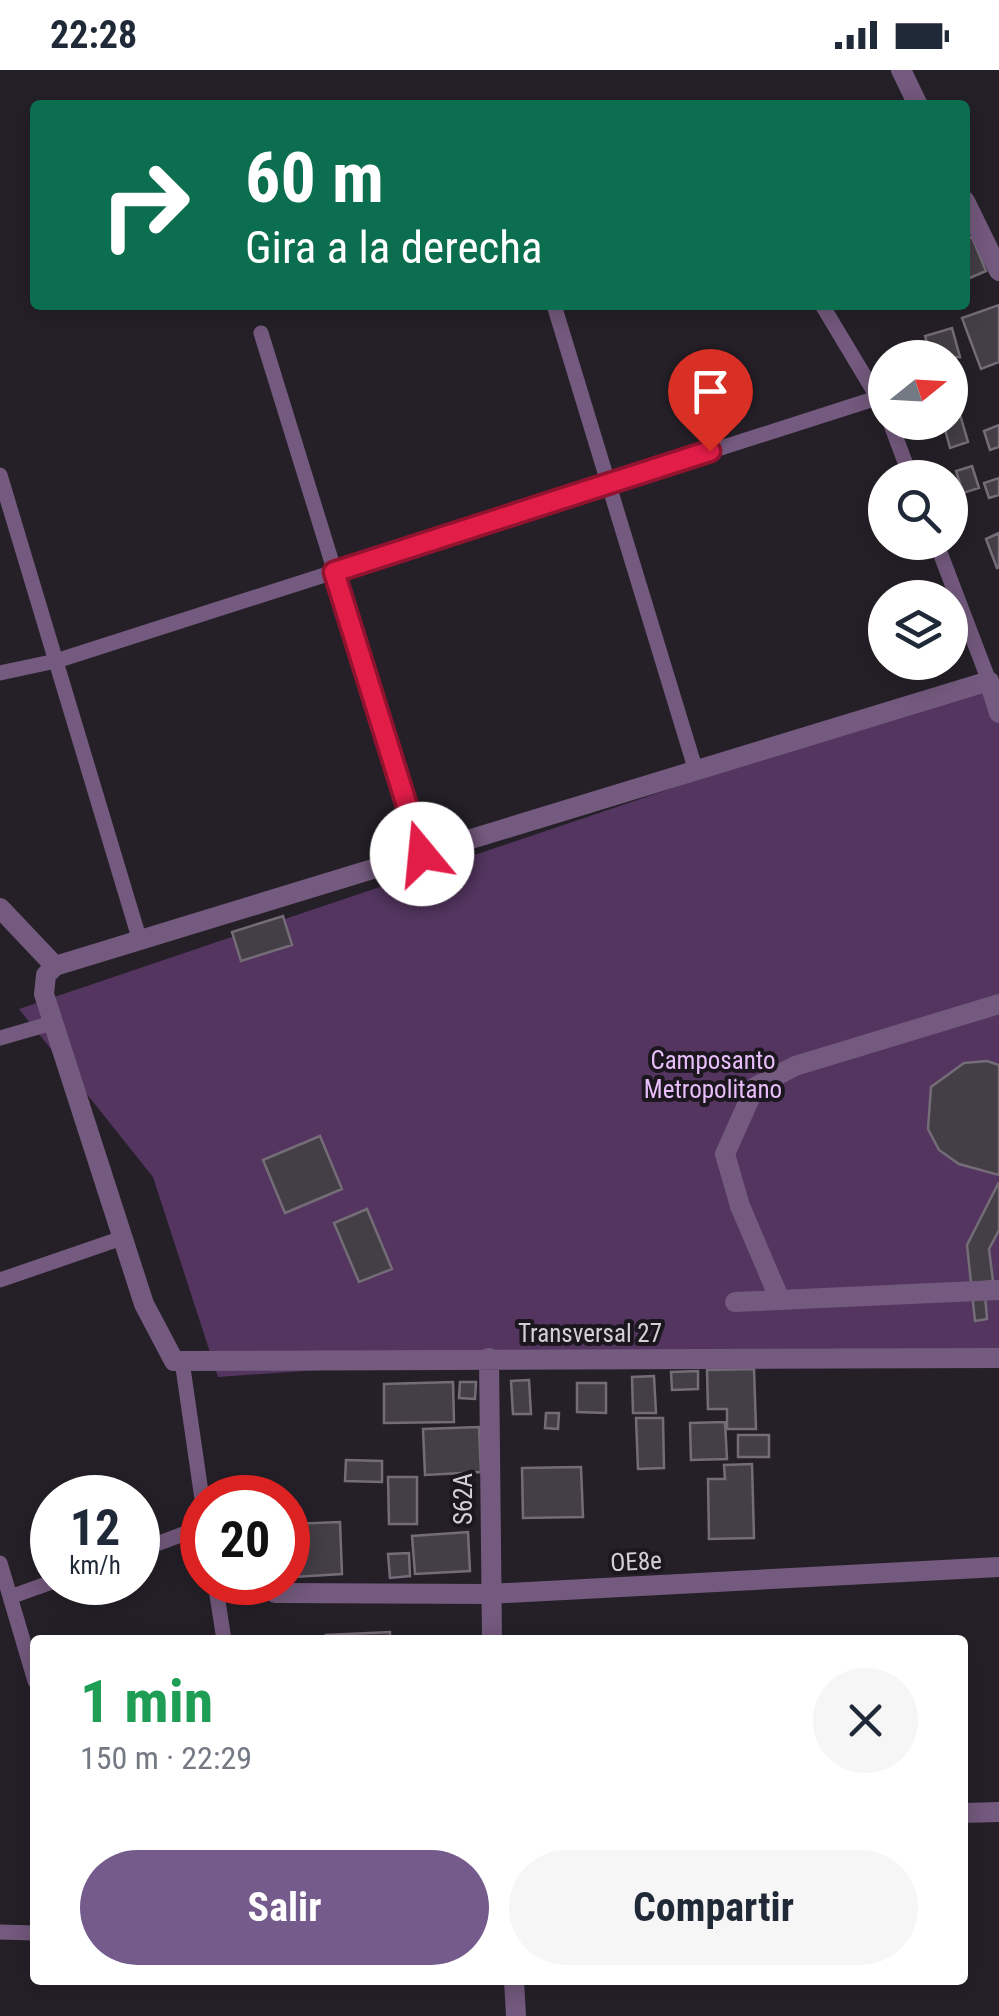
<!DOCTYPE html>
<html lang="es">
<meta charset="utf-8">
<style>
:root{--surface:#fff;--page:#f6f6f7;--text:#1f2937;--muted:#747a83;--accent:#745b8c}
body{margin:0;font-family:"Roboto Condensed",sans-serif;background:var(--page);color:var(--text);height:100vh;display:flex;flex-direction:column;font-size:38px;white-space:nowrap}
*{box-sizing:border-box;margin:0}
p{font-size:32px;color:var(--muted)}
.icon{flex:none;width:55px;height:55px;fill:none;stroke:currentColor;stroke-width:2;stroke-linecap:round;stroke-linejoin:round}
.map{position:relative;flex:1;overflow:hidden}
.side{position:absolute;left:30px;top:1565px;width:938px;height:350px;display:flex;flex-direction:column;background:var(--surface);border-radius:10px;box-shadow:0 5px 25px #0003}
.side>*{flex:none}
.top-card{position:absolute;left:30px;top:30px;width:940px;height:210px;border-radius:10px;box-shadow:0 5px 25px #0003;background:#0b6e4f;color:#fff;overflow:hidden}
.needle{width:65px;rotate:72deg}
.tools{position:absolute;left:868px;top:270px;display:grid;gap:20px}
.tools a{display:grid;place-items:center;width:100px;height:100px;border-radius:50%;background:var(--surface);box-shadow:0 5px 25px #0003;font-size:50px}
.speed{position:absolute;left:30px;top:1405px;display:flex;gap:20px;font-size:50px;font-weight:700;text-align:center}
.speed>*{display:grid;place-content:center;width:130px;height:130px;border-radius:50%;background:var(--surface);box-shadow:0 5px 25px #0003;line-height:1}
.speed small{font-size:25px;font-weight:400}
.speed .limit{border:15px solid #d22;background:#fff;color:#111}
.pin{position:absolute;display:grid;place-items:center;width:85px;height:85px;color:#fff;margin:-102px -42px;border-radius:50% 50% 50% 0;rotate:-45deg;box-shadow:0 0 10px #0007}
.pin .icon{rotate:45deg}
.me{position:absolute;width:110px;margin:-55px;rotate:343deg;stroke-linejoin:round;filter:drop-shadow(0 0 8px #0008)}
.turn{display:flex;align-items:center;gap:35px;height:210px;padding:0 50px;font-size:45px}
.turn .icon{width:130px;height:130px;stroke-width:2.5}
.turn b{display:block;font-size:70px;line-height:85px}
.round{display:grid;place-items:center;flex:none;width:105px;height:105px;border-radius:52px;background:var(--page)}
.headline{display:flex;align-items:center;justify-content:space-between;height:170px;padding:0 50px}
h1{font-size:60px;font-weight:700;line-height:75px;color:#1e9e55}
.action{display:flex;gap:20px;margin-top:auto;padding:20px 50px}
.action a{flex:1;height:115px;border-radius:60px;background:var(--accent);color:#fff;font-size:40px;font-weight:700;line-height:115px;text-align:center}
.action a+a{background:var(--page);color:var(--text)}
.status{display:flex;justify-content:space-between;align-items:center;height:70px;padding:0 50px;background:var(--surface);direction:ltr}
.status svg{height:28px;fill:currentColor}
.map>svg:first-child{display:block}
</style>
<div class="status"><b>22:28</b><svg viewBox="0 0 49 12"><path d="M0 12V9h3v3zM5 12V6h3v6zM10 12V3h3v9zM15 12V0h3v12zM26 1h20v11H26zM47 4h2v5h-2z"/></svg></div>
<div class="map">
<svg width="999" height="1946" viewBox="0 0 999 1946">
<rect width="100%" height="100%" fill="#252028"/>
<!-- green -->
<path fill="#53355f" d="M989 611 999 634V1288H489L218 1307 153 1107 19 939Z"/>
<!-- building -->
<path fill="#443e46" stroke="#746d77" stroke-width="2.5" d="M972 167 986 201 965 210V170Z
M999 235V292L981 299 962 248Z
M952 258 960 287 932 288 925 266Z
M952 317 968 372 950 378 943 352H950Z
M999 355V377L990 380 984 361Z
M972 396 979 418 963 423 956 401Z
M999 408V425L989 428 984 413Z
M999 463V497L997 498 986 469Z
M283 846 292 875 241 891 232 862Z
M987 991 999 995V1105L959 1094 939 1080 928 1059 931 1017 964 993Z
M320 1066 342 1119 285 1143 263 1090Z
M999 1112V1160L989 1179 993 1211 984 1212 987 1249 975 1251 967 1175Z
M367 1139 392 1199 359 1212 334 1153Z
M754 1299 756 1359H727V1339H708L707 1300Z
M698 1301V1319L672 1320 671 1302Z
M654 1306 656 1343H633L632 1307Z
M529 1310 531 1344H513L511 1311Z
M453 1312 454 1352 384 1353V1314Z
M460 1312H476L475 1329 459 1328Z
M577 1313H606V1343L577 1342Z
M546 1343H559L558 1359 545 1358Z
M636 1348H663L664 1398 638 1399Z
M725 1352 727 1389 691 1390 690 1353Z
M479 1357 481 1402 425 1405 423 1359Z
M738 1365H769V1387H738Z
M346 1390 382 1391V1412L345 1411Z
M752 1394 754 1468 709 1469 708 1409H725L724 1395Z
M581 1397 583 1447 523 1448 522 1398Z
M388 1407H417V1454H389Z
M340 1452 342 1504 294 1507 291 1454Z
M468 1462 470 1501 415 1504 412 1466Z
M409 1483 410 1506 390 1508 388 1484Z
M390 1562V1570H326V1565Z"/>
<g fill="none" stroke-linecap="round" stroke-linejoin="round">
<!-- service -->
<path stroke="#745a7e" stroke-width="15" d="M554 235 696 701
M822 235 885 340
M261 263 422 784
M890 352 911 408
M0 405 140 871
M936 472 989 611
M0 603 56 591 880 327
M0 968 52 953
M0 1210 122 1168
M182 1291 202 1429
M138 1481 202 1457
M0 1493 35 1611
M215 1512 224 1570
M10 1527 52 1512
M0 1862 35 1863"/>
<!-- minor -->
<path stroke="#745a7e" stroke-width="20" d="M901 0 918 35
M965 131 999 201
M999 643 989 611 55 896 46 905 44 924 144 1234 174 1291 999 1288
M0 838 55 896
M780 1230 740 1136 725 1084 755 1017 795 996 999 934
M735 1232 999 1220
M489 1288 492 1570
M275 1523 488 1524 999 1497
M962 1743 999 1742
M514 1910 516 1946"/>
</g>
<g fill="none" stroke-linecap="round" stroke-linejoin="round">
<defs>
<path id="route" d="M422 784 334 502 710 381"/>
</defs>
<!-- route casing -->
<use href="#route" stroke="#92132f" stroke-width="25"/>
<!-- route -->
<use href="#route" stroke="#e11d48" stroke-width="18"/>
</g>
<g text-anchor="middle" stroke-width="8" stroke-linejoin="round" paint-order="stroke">
<!-- park labels -->
<g font-size="25" fill="#e7bef9" stroke="#1c161e">
<text x="713" y="999">Camposanto<tspan x="713" dy="29">Metropolitano</tspan></text>
</g>
<!-- street labels -->
<g font-size="25" fill="#d3cfd5" stroke="#1c161e">
<text x="590" y="1272">Transversal 27</text>
<text transform="translate(463 1429) rotate(-90)" y="9">S62A</text>
<text transform="translate(636 1491) rotate(-3)" y="9">OE8e</text>
</g>
</g>
</svg>
<div class="tools">
<a><svg class="needle" viewBox="-14 -14 28 28"><path d="M0-13l5 13h-10z" fill="#e53935"/><path d="M0 13l5-13h-10z" fill="#747a83"/></svg></a>
<a><svg class="icon" aria-label="search" viewBox="0 0 24 24"><circle cx="10" cy="10" r="6"/><path d="M15 15l6 6"/></svg></a>
<a><svg class="icon" aria-label="layers" viewBox="0 0 24 24"><path d="M12 4l9 5-9 5-9-5zM3 14l9 5 9-5"/></svg></a>
</div>
<div class="speed"><div>12<small>km/h</small></div><div class="limit">20</div></div>
<div class="pin" style="left:710px;top:381px;background:#d93025"><svg class="icon" aria-label="arrive" viewBox="0 0 24 24"><path d="M6 21V4h12l-3 4 3 4H6"/></svg></div>
<svg class="me" style="left:422px;top:784px" viewBox="-20 -20 40 40"><circle r="19" fill="#fff"/><path d="M0-13L10 11 0 6-10 11z" fill="#e11d48"/></svg>
<div class="top-card">
<div class="turn"><svg class="icon" aria-label="right" viewBox="0 0 24 24"><path d="M7 20v-9h11M14 6l5 5-5 5"/></svg><div><b>60 m</b>Gira a la derecha</div></div>
</div>
<section class="side">
<div class="headline"><div><h1>1 min</h1><p>150 m · 22:29</p></div><a class="round"><svg class="icon" aria-label="close" viewBox="0 0 24 24"><path d="M6 6l12 12M18 6L6 18"/></svg></a></div>
<div class="action"><a>Salir</a><a>Compartir</a></div>
</section>
</div>
